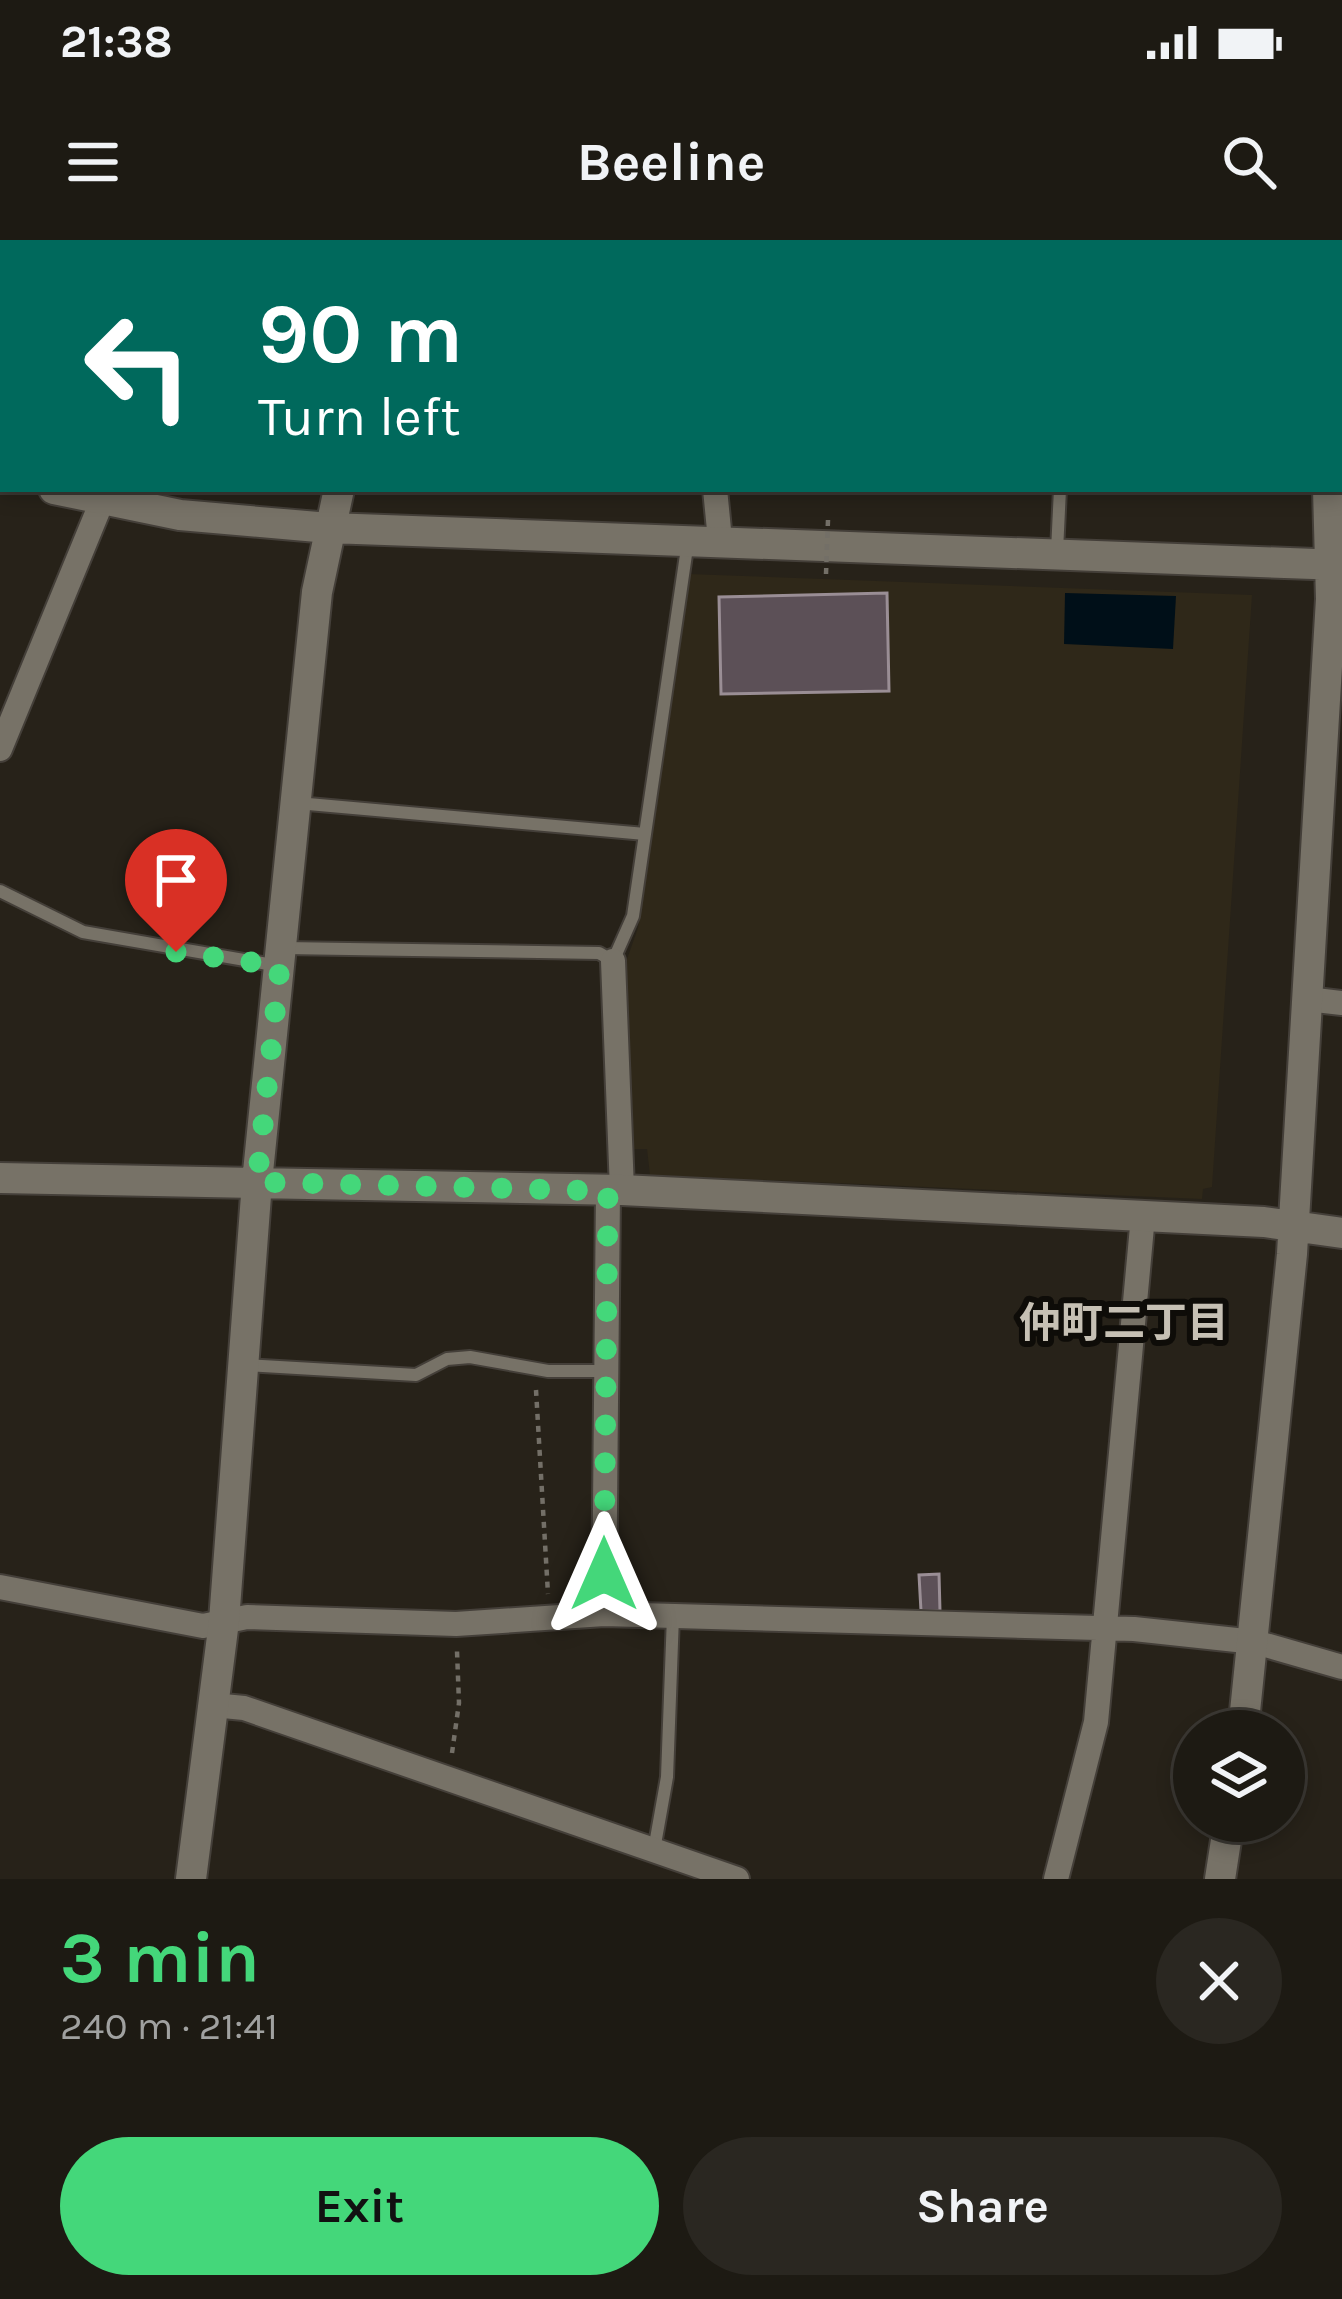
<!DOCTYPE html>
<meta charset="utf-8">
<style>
:root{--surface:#1d1a13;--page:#2a2721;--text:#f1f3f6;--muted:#a0a1a0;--line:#3b3833;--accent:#44d77a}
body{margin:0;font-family:Karla,"Noto Sans JP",sans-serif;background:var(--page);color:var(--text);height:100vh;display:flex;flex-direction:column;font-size:45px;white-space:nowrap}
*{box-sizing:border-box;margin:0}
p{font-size:39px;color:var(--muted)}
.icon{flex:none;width:66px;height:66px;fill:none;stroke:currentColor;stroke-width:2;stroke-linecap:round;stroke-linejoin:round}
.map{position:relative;height:1639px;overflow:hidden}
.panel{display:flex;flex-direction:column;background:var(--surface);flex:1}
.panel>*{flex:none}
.top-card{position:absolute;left:0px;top:0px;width:1344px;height:252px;box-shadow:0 6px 18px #0003,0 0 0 3px var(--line);background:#00695c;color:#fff;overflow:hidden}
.controls{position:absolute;left:1173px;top:1470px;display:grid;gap:24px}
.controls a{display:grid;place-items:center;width:132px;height:132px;border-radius:50%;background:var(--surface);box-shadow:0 6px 18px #0003,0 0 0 3px var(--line);font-size:60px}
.pin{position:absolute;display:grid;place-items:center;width:102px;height:102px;color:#fff;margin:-123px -51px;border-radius:50% 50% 50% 0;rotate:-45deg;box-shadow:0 0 12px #0007}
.pin .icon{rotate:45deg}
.me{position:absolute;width:132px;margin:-66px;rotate:0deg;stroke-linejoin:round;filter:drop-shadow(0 0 9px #0008)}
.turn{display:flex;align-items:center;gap:42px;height:252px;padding:0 60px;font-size:54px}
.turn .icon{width:156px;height:156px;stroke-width:2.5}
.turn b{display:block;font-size:84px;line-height:102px}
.round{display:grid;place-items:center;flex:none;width:126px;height:126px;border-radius:63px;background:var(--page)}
.overview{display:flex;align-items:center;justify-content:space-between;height:204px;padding:0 60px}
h1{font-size:72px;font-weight:700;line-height:90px;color:var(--accent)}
.primary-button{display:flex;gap:24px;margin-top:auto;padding:24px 60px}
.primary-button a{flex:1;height:138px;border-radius:72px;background:var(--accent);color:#111;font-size:48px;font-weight:700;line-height:138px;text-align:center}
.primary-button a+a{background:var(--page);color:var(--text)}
.status{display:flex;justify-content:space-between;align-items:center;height:84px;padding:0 60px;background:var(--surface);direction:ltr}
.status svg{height:33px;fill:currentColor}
header{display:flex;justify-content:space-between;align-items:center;height:156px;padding:0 60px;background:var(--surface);font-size:54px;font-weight:700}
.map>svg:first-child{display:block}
</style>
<div class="status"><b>21:38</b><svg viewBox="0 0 49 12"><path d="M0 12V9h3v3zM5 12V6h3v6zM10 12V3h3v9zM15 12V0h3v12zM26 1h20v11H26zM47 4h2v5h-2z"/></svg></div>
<header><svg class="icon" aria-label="menu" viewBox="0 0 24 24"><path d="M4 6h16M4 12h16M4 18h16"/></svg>Beeline<svg class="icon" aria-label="search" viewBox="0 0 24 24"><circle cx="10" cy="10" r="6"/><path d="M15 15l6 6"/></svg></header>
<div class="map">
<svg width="1342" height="1639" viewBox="0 0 1342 1639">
<rect width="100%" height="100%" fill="#272219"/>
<!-- built -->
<path fill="#2f2819" d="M688 334 1252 355 1212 947 1203 949 1202 959 650 935 647 909H634L626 722 638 688Z"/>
<!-- water -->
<path fill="#000f18" d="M1065 353 1176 356 1173 409 1064 404Z"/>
<!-- building -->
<path fill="#5c5057" stroke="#9a8e95" stroke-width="3" d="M887 353 889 451 721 454 719 357Z
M939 1334 940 1371H921L919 1335Z"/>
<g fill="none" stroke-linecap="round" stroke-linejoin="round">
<defs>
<path id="lane" d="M990 0 995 3
M1202 0 1213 3
M1057 311 1060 249
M297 563 645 594
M0 651 83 692 279 726
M284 708 599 713 613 721 633 676 688 301
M246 1125 416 1135 447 1119 470 1117 548 1131H603
M654 1610 667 1537 673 1376"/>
<path id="street" d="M214 3 215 0
M715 249 720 300
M0 509 107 249
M613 721 622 950
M1307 759 1342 763
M0 1347 203 1386 247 1377 456 1384 604 1374 1134 1389 1255 1402 1342 1427
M604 1374 608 951
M213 1465 244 1468 737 1639
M1056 1639 1096 1482 1143 976"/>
<path id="secondary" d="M401 3 403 0
M1336 3V0
M0 234H3
M54 249 180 275 329 288 1342 325
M0 938 622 950 1264 982 1342 993
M1243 1491 1292 1014 1331 359 1328 249
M191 1639 224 1381 257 942 317 352 339 249
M1220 1639 1229 1581"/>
</defs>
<!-- lane casing -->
<use href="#lane" stroke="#443f39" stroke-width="16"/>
<!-- street casing -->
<use href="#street" stroke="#443f39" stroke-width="28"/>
<!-- secondary casing -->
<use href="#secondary" stroke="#443f39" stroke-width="34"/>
<!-- path -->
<path stroke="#736f67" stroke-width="4.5" stroke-dasharray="6 6" stroke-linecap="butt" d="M536 1150 548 1354
M452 1513 459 1463 457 1411"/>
<!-- lane -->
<use href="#lane" stroke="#777267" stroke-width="12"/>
<!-- street -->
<use href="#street" stroke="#777267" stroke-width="24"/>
<!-- secondary -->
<use href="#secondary" stroke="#777267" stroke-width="30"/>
<!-- path-bridge -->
<path stroke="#736f67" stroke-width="4.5" stroke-dasharray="6 6" stroke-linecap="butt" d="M826 334 828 280"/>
</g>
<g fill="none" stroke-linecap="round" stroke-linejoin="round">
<!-- route -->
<path stroke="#44d77a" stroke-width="21" stroke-dasharray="0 37.8" d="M176 712 280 726 257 942 608 951 604 1334"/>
</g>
<g text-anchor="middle" stroke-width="12" stroke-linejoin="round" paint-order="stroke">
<!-- neighbourhood labels -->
<g font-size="42" font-weight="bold" fill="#c6c0b4" stroke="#0e0c08">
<text x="1124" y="1097">仲町二丁目</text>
</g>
</g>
</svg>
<div class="controls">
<a><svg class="icon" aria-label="layers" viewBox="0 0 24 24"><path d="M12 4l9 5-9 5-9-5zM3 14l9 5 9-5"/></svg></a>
</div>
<div class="pin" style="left:176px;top:712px;background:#d93025"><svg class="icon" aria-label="arrive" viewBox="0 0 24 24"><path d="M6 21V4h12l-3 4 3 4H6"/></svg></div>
<svg class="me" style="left:604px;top:1334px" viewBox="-20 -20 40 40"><path d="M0-17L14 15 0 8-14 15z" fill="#44d77a" stroke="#fff" stroke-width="4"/></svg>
<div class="top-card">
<div class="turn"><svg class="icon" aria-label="left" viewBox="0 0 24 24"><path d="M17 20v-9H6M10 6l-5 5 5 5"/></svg><div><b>90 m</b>Turn left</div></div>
</div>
</div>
<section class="panel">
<div class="overview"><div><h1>3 min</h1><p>240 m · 21:41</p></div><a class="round"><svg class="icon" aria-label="close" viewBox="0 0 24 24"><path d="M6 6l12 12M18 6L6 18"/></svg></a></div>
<div class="primary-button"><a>Exit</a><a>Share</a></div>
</section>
